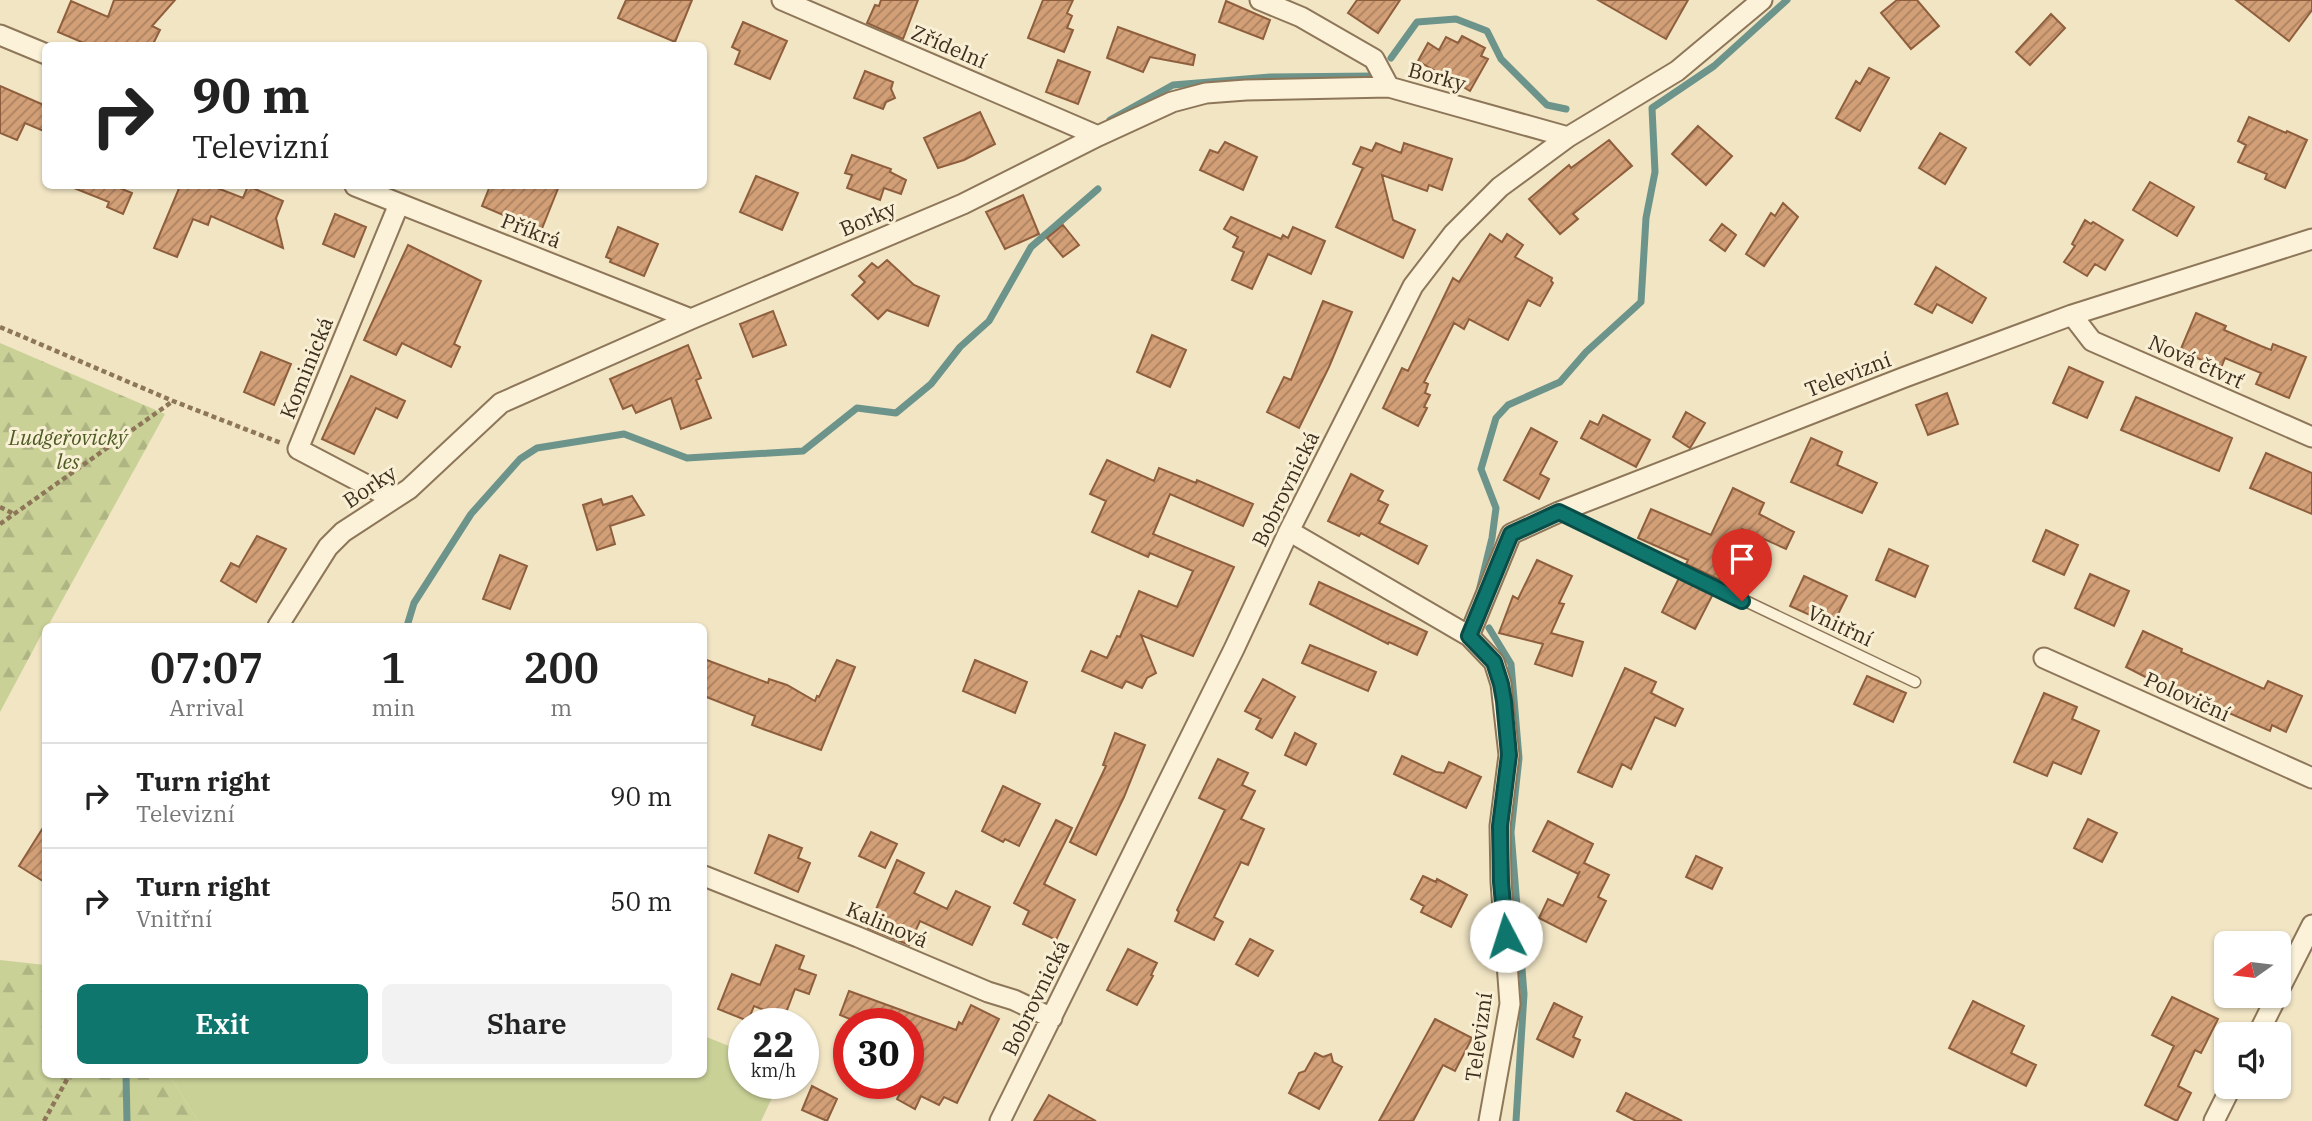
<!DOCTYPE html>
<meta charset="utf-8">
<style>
:root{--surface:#fff;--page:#f2f2f2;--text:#222;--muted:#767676;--line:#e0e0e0;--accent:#0f766e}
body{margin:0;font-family:"IBM Plex Serif",serif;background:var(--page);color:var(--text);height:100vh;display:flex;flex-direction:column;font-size:26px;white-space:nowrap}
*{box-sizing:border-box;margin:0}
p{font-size:23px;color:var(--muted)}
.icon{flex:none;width:38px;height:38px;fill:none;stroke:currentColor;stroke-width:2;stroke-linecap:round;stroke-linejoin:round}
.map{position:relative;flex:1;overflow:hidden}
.details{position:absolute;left:42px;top:623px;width:665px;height:455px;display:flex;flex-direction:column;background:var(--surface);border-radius:10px;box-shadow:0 2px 5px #0004}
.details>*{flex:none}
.top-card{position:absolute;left:42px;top:42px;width:665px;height:147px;border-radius:10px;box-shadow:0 2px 5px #0004;background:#fff;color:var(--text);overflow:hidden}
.needle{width:46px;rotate:256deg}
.controls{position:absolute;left:2214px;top:931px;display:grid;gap:14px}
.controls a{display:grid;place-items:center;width:77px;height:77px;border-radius:10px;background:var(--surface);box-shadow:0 2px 5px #0004;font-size:35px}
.speed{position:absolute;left:728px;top:1008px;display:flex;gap:14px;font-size:35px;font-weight:700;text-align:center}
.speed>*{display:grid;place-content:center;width:91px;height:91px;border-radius:50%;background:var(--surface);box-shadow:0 2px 5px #0004;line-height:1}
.speed small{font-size:18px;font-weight:400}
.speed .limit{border:10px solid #d22;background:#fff;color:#111}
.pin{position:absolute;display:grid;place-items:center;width:60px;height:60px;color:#fff;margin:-72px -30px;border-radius:50% 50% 50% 0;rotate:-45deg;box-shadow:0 0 7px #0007}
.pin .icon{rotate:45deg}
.me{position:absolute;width:77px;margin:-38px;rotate:355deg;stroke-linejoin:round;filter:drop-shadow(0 0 5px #0008)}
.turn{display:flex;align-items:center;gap:24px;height:147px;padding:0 35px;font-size:32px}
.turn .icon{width:91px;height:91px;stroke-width:2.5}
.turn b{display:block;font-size:49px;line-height:60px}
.eta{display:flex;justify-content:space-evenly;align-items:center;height:119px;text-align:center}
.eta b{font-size:42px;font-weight:600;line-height:49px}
.cta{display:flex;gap:14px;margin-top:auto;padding:14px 35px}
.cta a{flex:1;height:80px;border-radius:10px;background:var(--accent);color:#fff;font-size:28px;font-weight:600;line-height:80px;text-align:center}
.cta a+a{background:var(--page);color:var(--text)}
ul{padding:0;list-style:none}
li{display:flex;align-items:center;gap:21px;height:105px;padding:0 35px;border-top:2px solid var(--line)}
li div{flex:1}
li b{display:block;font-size:26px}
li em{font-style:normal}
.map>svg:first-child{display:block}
</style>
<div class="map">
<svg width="2312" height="1121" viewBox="0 0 2312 1121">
<defs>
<pattern id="forest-firs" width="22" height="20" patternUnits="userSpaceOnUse" patternTransform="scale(1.75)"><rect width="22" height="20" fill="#c9d197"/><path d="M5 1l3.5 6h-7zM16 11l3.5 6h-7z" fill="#aeb482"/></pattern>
<pattern id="building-hatch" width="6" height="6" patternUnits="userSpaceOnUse" patternTransform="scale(1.75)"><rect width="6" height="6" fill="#d29f77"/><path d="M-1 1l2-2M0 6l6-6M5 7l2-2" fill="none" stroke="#ac8261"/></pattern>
</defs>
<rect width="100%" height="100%" fill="#f1e5c4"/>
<!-- green -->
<path fill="#c9d197" d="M704 1036 744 1052V1083H779L761 1121H198L169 1075 704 1074Z"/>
<!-- forest -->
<path fill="url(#forest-firs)" d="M0 343 165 414 48 626H46L0 712Z
M0 960 45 965 46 1074 169 1075 198 1121H0Z"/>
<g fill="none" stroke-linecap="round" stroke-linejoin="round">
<!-- stream -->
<path stroke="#6c948b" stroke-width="7" d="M1391 58 1417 22 1456 19 1487 31 1501 59 1547 105 1566 109
M1110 120 1173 85 1270 77 1375 76
M1480 587 1492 538 1496 508 1481 469 1496 418 1508 405 1560 382 1586 352 1641 302 1646 218 1655 172 1652 108 1714 66 1787 0
M407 626 414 603 471 514 520 459 537 448 624 434 687 458 803 451 857 408 896 413 931 384 960 347 989 321 1031 247 1098 189
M1489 628 1511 664 1519 758 1511 832 1524 994 1516 1121
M126 1074 127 1121"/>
</g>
<!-- building -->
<path fill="url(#building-hatch)" stroke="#8f5f3d" stroke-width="2" d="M114 0H175L152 26 160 30 152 46H91L58 32 71 1 108 17Z
M626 0H692L675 42 618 18Z
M881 0H918L903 39 867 23 875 5 879 6Z
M1043 0H1073L1067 13 1072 16 1067 28 1073 30 1064 52 1028 38Z
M1357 0H1400L1378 33 1348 13Z
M1598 0H1688L1666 39Z
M1897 0H1917L1939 26 1911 49 1881 13Z
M2236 0H2312V10L2289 41Z
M1226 1 1270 20 1263 39 1219 22Z
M2051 14 2065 28 2030 65 2016 52Z
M743 22 787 41 770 79 735 64 740 51 732 47Z
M1118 27 1195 55 1193 65 1150 57 1143 72 1107 58Z
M1462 36 1485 48 1481 56 1488 59 1470 91 1418 61 1428 43 1439 50 1446 37 1458 43Z
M1058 60 1090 72 1078 104 1046 92Z
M1869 68 1889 78 1860 131 1836 118 1856 81 1860 84Z
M865 71 893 82 891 89 895 98 886 102 883 109 854 98Z
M0 86 46 106V132L25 123 17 140 0 133Z
M980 112 995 144 964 160 938 168 924 138Z
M2249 117 2286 133 2287 131 2307 140 2285 188 2265 179 2267 174 2238 162 2246 145 2238 141Z
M1698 126 1732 156 1706 185 1672 154Z
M1940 133 1966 148 1945 184 1919 168Z
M1609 140 1632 166 1573 214 1578 219 1560 234 1529 199 1569 165 1571 168Z
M1225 142 1257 157 1243 190 1200 170 1210 150 1218 153Z
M1376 143 1401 153 1404 143 1452 159 1442 190 1429 185 1427 191 1382 175 1393 220 1415 230 1403 258 1336 227 1363 168 1353 164 1361 147 1372 151Z
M852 155 891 169 890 172 906 180 901 194 884 188 880 200 847 188 852 175 845 173Z
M756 176 798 193 782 230 740 212Z
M2150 182 2194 207 2177 236 2133 210Z
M69 186H115L132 193 123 214 107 207 109 202Z
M180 186H212L243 198 248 186 283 201 276 218 283 248 211 216 208 225 193 219 177 257 154 248Z
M490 186H559L541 231 482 206Z
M1023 195 1039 234 1005 249 986 212Z
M1783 203 1798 217 1764 266 1746 254 1771 213 1775 216Z
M335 214 366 227 354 257 323 244Z
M1231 217 1281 239 1283 235 1288 238 1293 227 1325 241 1311 274 1268 254 1252 289 1232 280 1244 252 1233 247 1238 237 1224 229Z
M2085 220 2091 224 2093 222 2123 240 2105 270 2095 264 2087 276 2064 262 2075 246 2072 244Z
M1722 224 1736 235 1725 251 1710 240Z
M1063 225 1079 245 1063 257 1047 238Z
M618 227 658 244 644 276 610 262 611 259 606 257Z
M1490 234 1502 242 1507 234 1523 245 1515 257 1552 278 1551 281 1553 283 1540 306 1528 300 1508 340 1469 319 1464 329 1454 323 1424 382 1428 384 1425 393 1430 395 1424 407 1427 408 1418 426 1383 408 1402 368 1408 371 1453 278 1459 282Z
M408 245 481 281 454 344 460 347 451 367 402 343 396 355 364 340Z
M887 260 914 285 939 296 928 326 887 310 878 319 852 295 865 282 859 276 872 263 878 268Z
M1936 267 1986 298 1972 323 1937 304 1932 313 1915 304Z
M1323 301 1352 312 1329 367 1299 428 1267 412 1284 377 1291 380Z
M773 311 786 345 753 357 740 324Z
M2196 313 2226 326 2224 330 2261 346 2271 350 2273 344 2306 357 2289 398 2256 384 2261 373 2225 358 2221 368 2180 351Z
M1152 335 1186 350 1170 387 1137 372Z
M688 345 701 378 696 380 711 418 681 429 671 398 636 413 632 405 623 409 610 379Z
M261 352 291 364 274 405 244 392Z
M2069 367 2103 382 2087 418 2053 403Z
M351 376 405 401 397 418 376 408 354 454 322 439Z
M1947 393 1958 424 1928 435 1916 405Z
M2136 397 2232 438 2219 471 2121 430Z
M1686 412 1705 423 1690 448 1673 437Z
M1603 415 1650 440 1636 467 1581 438 1590 421 1598 425Z
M1531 428 1557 442 1540 474 1549 479 1539 499 1504 480Z
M1811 438 1842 452 1837 465 1877 483 1862 513 1791 482Z
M2266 453 2312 473V514L2250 488Z
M1107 460 1154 481 1159 468 1196 483 1197 480 1253 504 1243 526 1170 494 1153 534 1234 567 1193 656 1141 635 1156 673 1147 678 1142 688 1126 681 1122 688 1082 671 1091 651 1107 658 1117 636 1120 637 1139 591 1177 607 1193 571 1150 553 1148 557 1092 532 1106 501 1090 494Z
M1351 474 1383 491 1378 500 1388 505 1379 523 1427 546 1418 564 1361 533 1359 536 1328 521Z
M1733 488 1764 503 1759 514 1794 532 1786 549 1742 529 1720 580 1686 564 1688 560 1638 538 1651 509 1711 535Z
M632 496 644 515 610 526 615 544 597 550 583 505 601 499 603 505Z
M2046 530 2078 545 2064 575 2033 561Z
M257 536 286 549 256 602 221 581 231 563 239 567Z
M1889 549 1928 566 1915 597 1876 580Z
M500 555 527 566 510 609 483 599Z
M1537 560 1572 576 1559 603 1564 604 1551 633 1583 642 1572 676 1535 664 1543 644 1499 633 1513 596 1518 599Z
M2090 574 2129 591 2114 626 2075 608Z
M1804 576 1847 596 1834 622 1825 617 1823 621 1790 606Z
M1679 578 1713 594 1695 629 1662 612Z
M1319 582 1427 632 1417 655 1389 642 1388 644 1310 604Z
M2143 631 2182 649 2181 652 2264 689 2268 681 2302 696 2286 732 2272 725 2270 731 2165 685V687L2126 667Z
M1310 645 1376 672 1368 691 1302 663Z
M704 659 768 683 769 679 787 685 815 701 817 696 819 697 837 660 855 667 821 750 752 725 755 716 704 696Z
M975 660 1027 682 1015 713 963 691Z
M1625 668 1656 682 1651 693 1683 709 1675 726 1655 717 1631 769 1622 764 1612 787 1578 772Z
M1867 676 1906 693 1893 722 1854 704Z
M1263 679 1295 697 1272 738 1256 729 1261 719 1245 711Z
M2044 693 2077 707 2072 719 2099 731 2081 774 2053 762 2047 776 2014 762Z
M1115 733 1145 745 1124 797 1096 855 1070 842 1106 766 1103 765Z
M1295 733 1316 744 1306 765 1285 755Z
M1402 756 1436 772 1444 773 1449 762 1481 777 1466 808 1394 774Z
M1218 759 1248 773 1242 785 1255 791 1241 819 1264 829 1248 865 1241 862 1214 917 1223 922 1214 940 1175 921 1179 912 1177 910 1225 810 1199 798Z
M1003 786 1040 804 1019 846 1005 839 1003 842 982 831Z
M2088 819 2117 833 2102 862 2074 848Z
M1056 820 1072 828 1044 884 1075 900 1056 940 1023 924 1029 911 1014 903Z
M1548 821 1593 844 1584 863 1609 875 1598 897 1606 901 1586 942 1539 918 1548 899 1563 906 1580 871 1578 874 1533 851Z
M46 823V883L19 866Z
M871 832 897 844 885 868 859 856Z
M769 835 802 848 798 858 810 863 798 892 755 873Z
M1696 856 1722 868 1712 889 1686 877Z
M897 860 924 873 914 893 947 909 956 891 990 907 972 945 920 921 909 945 868 928Z
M1423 876 1436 882 1437 879 1467 895 1451 927 1421 912 1424 906 1411 899Z
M1250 939 1273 951 1258 976 1236 964Z
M776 945 804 956 799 969 816 975 809 994 795 989 784 1018 754 1006 748 1021 718 1009 732 974 760 985Z
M1128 949 1157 963 1151 975 1153 976 1137 1005 1107 990Z
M849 991 956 1030 959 1022 962 1024 971 1005 999 1019 957 1103 944 1097 939 1105 921 1096 915 1109 897 1099 905 1083H908V1024H862L840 1015Z
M2172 997 2218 1019 2201 1053 2195 1050 2178 1086 2191 1093 2177 1121 2145 1105 2174 1046 2152 1035Z
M1973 1001 2024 1026 2011 1053 2036 1065 2026 1086 1949 1048Z
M1554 1003 1582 1017 1573 1037 1580 1040 1573 1057 1537 1039Z
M1435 1019 1472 1038 1455 1071 1443 1065 1413 1121H1379Z
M1315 1053 1323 1057 1331 1054 1333 1062 1342 1067 1319 1109 1289 1093 1299 1073 1305 1071Z
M812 1086 837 1099 827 1121 802 1110Z
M1626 1093 1682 1121H1636L1617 1111Z
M1049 1095 1096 1121H1034Z"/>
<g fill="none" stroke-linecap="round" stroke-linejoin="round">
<defs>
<path id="service" d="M1559 512 1915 682"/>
<path id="minor" d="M782 0 1098 136
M1260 0 1301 17 1374 59 1389 87
M0 35 46 54
M355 186 691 319
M2072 315 2092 341 2312 437
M393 499 298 449 399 204
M1289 531 1469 636 1494 662 1501 684 1509 755 1500 826 1501 882 1510 1004 1489 1121
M278 626 328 547 343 532 409 489 501 403 691 319 963 204 1098 136 1172 102 1206 93 1246 90 1389 87 1568 137
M1469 636 1511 534 1559 512 1905 377 2072 315 2312 239
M2044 658 2312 778
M704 876 858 937 988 992 1014 1000 1052 1018
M2278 992 2312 925
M2258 1034 2277 996
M1000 1121 1234 649 1289 531 1413 286 1453 234 1500 187 1568 137 1677 71 1762 0
M2214 1121 2231 1087"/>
</defs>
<!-- service casing -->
<use href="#service" stroke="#8e7659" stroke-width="13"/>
<!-- minor casing -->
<use href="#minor" stroke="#8e7659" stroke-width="23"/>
<!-- path -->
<path stroke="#8e7659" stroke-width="4.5" stroke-dasharray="5 3.5" stroke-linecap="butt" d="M0 327 173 401 281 443
M0 507 14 514
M0 524 173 401
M44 1121 70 1074"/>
<!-- service -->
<use href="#service" stroke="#fbf2d9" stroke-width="10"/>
<!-- minor -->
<use href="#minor" stroke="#fbf2d9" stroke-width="19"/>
</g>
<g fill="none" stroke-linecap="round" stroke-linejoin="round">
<defs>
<path id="route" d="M1506 936 1501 882 1500 826 1509 755 1504 701 1501 684 1494 662 1469 636 1511 534 1559 512 1742 601"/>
</defs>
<!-- route casing -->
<use href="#route" stroke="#0a4d48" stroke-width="18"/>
<!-- route -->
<use href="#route" stroke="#0f766e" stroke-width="12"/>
</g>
<g text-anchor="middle" stroke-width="6" stroke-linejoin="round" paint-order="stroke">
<!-- street labels -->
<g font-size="21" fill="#3d2e1e" stroke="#f8efd5">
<text transform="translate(949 47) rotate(23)" y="7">Zřídelní</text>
<text transform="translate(1437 77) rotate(15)" y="7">Borky</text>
<text transform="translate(868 219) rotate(-23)" y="7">Borky</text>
<text transform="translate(531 231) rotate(21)" y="7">Příkrá</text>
<text transform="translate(2196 362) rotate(24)" y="7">Nová čtvrť</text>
<text transform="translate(307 368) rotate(-68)" y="7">Kominická</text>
<text transform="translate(1848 375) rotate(-21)" y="7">Televizní</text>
<text transform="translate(370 487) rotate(-34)" y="7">Borky</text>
<text transform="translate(1286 489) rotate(-64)" y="7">Bobrovnická</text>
<text transform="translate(1840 626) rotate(25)" y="7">Vnitřní</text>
<text transform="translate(2187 697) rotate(24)" y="7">Poloviční</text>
<text transform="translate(887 925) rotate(23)" y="7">Kalinová</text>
<text transform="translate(1036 998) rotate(-64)" y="7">Bobrovnická</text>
<text transform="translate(1479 1037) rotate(-82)" y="7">Televizní</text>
</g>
<!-- park labels -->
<g font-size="21" font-style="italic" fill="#4c5b23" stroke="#f8efd5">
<text x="68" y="445">Ludgeřovický<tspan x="68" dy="24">les</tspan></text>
</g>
</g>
</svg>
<div class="controls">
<a><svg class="needle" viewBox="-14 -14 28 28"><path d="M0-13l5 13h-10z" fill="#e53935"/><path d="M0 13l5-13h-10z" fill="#767676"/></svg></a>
<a><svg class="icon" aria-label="sound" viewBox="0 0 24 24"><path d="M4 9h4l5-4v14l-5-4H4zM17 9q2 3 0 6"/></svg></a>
</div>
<div class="speed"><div>22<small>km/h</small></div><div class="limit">30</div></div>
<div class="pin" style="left:1742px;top:601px;background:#d93025"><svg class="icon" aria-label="arrive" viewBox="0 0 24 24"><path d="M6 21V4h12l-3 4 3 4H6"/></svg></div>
<svg class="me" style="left:1506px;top:936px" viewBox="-20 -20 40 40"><circle r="19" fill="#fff"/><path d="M0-13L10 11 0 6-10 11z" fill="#0f766e"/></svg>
<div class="top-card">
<div class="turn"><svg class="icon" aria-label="right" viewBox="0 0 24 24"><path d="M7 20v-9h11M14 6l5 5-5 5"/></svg><div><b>90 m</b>Televizní</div></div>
</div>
<section class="details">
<div class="eta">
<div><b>07:07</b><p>Arrival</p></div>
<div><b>1</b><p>min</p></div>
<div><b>200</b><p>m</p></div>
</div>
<ul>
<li><svg class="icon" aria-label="right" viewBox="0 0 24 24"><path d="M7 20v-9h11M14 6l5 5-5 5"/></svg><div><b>Turn right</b><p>Televizní</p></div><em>90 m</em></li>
<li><svg class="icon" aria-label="right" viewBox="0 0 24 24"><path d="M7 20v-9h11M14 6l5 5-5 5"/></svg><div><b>Turn right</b><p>Vnitřní</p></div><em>50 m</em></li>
</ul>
<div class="cta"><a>Exit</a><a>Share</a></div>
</section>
</div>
